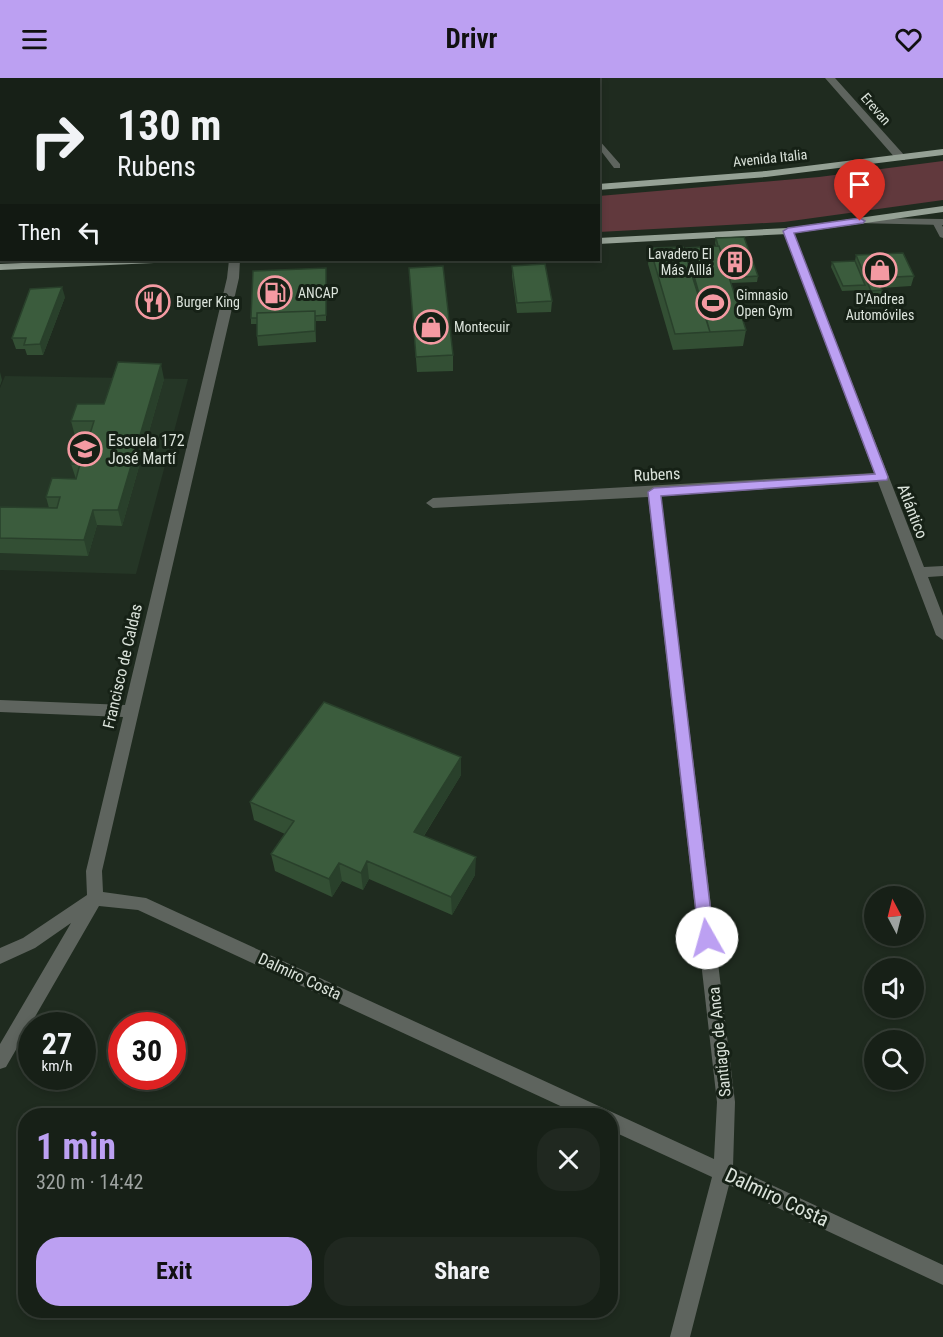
<!DOCTYPE html>
<meta charset="utf-8">
<style>
:root{--surface:#172017;--page:#202820;--text:#f1f3f6;--muted:#9ea3a1;--line:#363e36;--accent:#bca0f2}
body{margin:0;font-family:"Roboto Condensed",sans-serif;background:var(--page);color:var(--text);height:100vh;display:flex;flex-direction:column;font-size:22px;white-space:nowrap}
*{box-sizing:border-box;margin:0}
p{font-size:20px;color:var(--muted)}
.icon{flex:none;width:33px;height:33px;fill:none;stroke:currentColor;stroke-width:2;stroke-linecap:round;stroke-linejoin:round}
.map{position:relative;flex:1;overflow:hidden}
.panel{position:absolute;left:18px;top:1030px;width:600px;height:210px;display:flex;flex-direction:column;background:var(--surface);border-radius:24px;box-shadow:0 3px 9px #0003,0 0 0 2px var(--line)}
.panel>*{flex:none}
.banner{position:absolute;left:0px;top:0px;width:600px;height:183px;box-shadow:0 3px 9px #0003,0 0 0 2px var(--line);background:#172017;color:var(--text);overflow:hidden}
.needle{width:39px;rotate:353deg}
.controls{position:absolute;left:864px;top:808px;display:grid;gap:12px}
.controls a{display:grid;place-items:center;width:60px;height:60px;border-radius:50%;background:var(--surface);box-shadow:0 3px 9px #0003,0 0 0 2px var(--line);font-size:30px}
.speed{position:absolute;left:18px;top:934px;display:flex;gap:12px;font-size:30px;font-weight:700;text-align:center}
.speed>*{display:grid;place-content:center;width:78px;height:78px;border-radius:50%;background:var(--surface);box-shadow:0 3px 9px #0003,0 0 0 2px var(--line);line-height:1}
.speed small{font-size:15px;font-weight:400}
.speed .limit{border:9px solid #d22;background:#fff;color:#111}
.pin{position:absolute;display:grid;place-items:center;width:51px;height:51px;color:#fff;margin:-62px -26px;border-radius:50% 50% 50% 0;rotate:-45deg;box-shadow:0 0 6px #0007}
.pin .icon{rotate:45deg}
.me{position:absolute;width:66px;margin:-33px;rotate:353deg;stroke-linejoin:round;filter:drop-shadow(0 0 4px #0008)}
.turn{display:flex;align-items:center;gap:21px;height:126px;padding:0 18px;font-size:27px}
.turn .icon{width:78px;height:78px;stroke-width:2.5}
.turn b{display:block;font-size:42px;line-height:51px}
.then{display:flex;align-items:center;height:57px;padding:0 18px;background:#0003;gap:12px;font-size:22px}
.round{display:grid;place-items:center;flex:none;width:63px;height:63px;border-radius:24px;background:var(--page)}
.headline{display:flex;align-items:center;justify-content:space-between;height:102px;padding:0 18px}
h1{font-size:36px;font-weight:700;line-height:45px;color:var(--accent)}
.action{display:flex;gap:12px;margin-top:auto;padding:12px 18px}
.action a{flex:1;height:69px;border-radius:24px;background:var(--accent);color:#111;font-size:24px;font-weight:700;line-height:69px;text-align:center}
.action a+a{background:var(--page);color:var(--text)}
header{display:flex;justify-content:space-between;align-items:center;height:78px;padding:0 18px;background:var(--accent);color:#111;font-size:27px;font-weight:700}
.map>svg:first-child{display:block}
</style>
<header><svg class="icon" aria-label="menu" viewBox="0 0 24 24"><path d="M4 6h16M4 12h16M4 18h16"/></svg>Drivr<svg class="icon" aria-label="heart" viewBox="0 0 24 24"><path d="M12 20l-8-8c-3-5 5-10 8-4 3-6 11-1 8 4z"/></svg></header>
<div class="map">
<svg width="943" height="1259" viewBox="0 0 943 1259">
<rect width="100%" height="100%" fill="#1f2b1f"/>
<!-- built -->
<path fill="#253626" d="M5 298 188 301 136 496 0 492V310Z"/>
<!-- green -->
<path fill="#61393d" d="M943 83V122L784 144 599 154V118L819 99Z"/>
<g fill="none" stroke-linecap="round" stroke-linejoin="round">
<!-- service -->
<path fill="#5e645e" fill-rule="evenodd" d="M558 0H566V2H558Z
M598 61 620 86V90H614L598 69Z
M936 141 939 142 943 149V160L940 159 932 144Z"/>
<!-- minor -->
<path fill="#5e645e" fill-rule="evenodd" d="M236 0H246V2H236Z
M825 0H835L905 78V82H897Z
M788 150 793 153 924 489 943 488V498L928 499 943 538V562L936 557 878 404 661 418 735 1024 733 1089 943 1187V1207L729 1107 690 1259H670L712 1099 610 1052V1038H582L138 832 99 828 6 989 0 991V966L71 845 35 870 0 886V870L23 860 87 817 86 793 123 639 0 634V622L125 627 227 200 229 182H240L239 200 102 793 103 814 146 820 714 1081 717 1024 648 419 433 430 426 425 433 420 874 395 783 153Z"/>
<!-- tertiary -->
<path fill="#5e645e" fill-rule="evenodd" d="M860 140 943 141V147L856 145 855 143Z"/>
<!-- primary -->
<path fill="#95a195" fill-rule="evenodd" d="M943 71V77L766 99 598 112V106L766 93Z
M943 128V134L788 156 598 166V160L788 150Z
M0 136H2V142H0Z
M91 182H160L154 185 0 192V186Z"/>
</g>
<!-- wall -->
<path fill="#334f34" d="M716 160 758 198 757 204 731 205 746 252 743 268 673 272 648 186 650 170 685 178 686 170 716 168 715 165Z
M856 177 914 198 911 208 881 210 882 212 879 223 869 224 864 212 842 213 831 189 832 184 855 183Z
M512 188 552 223 551 234 517 235 512 198Z
M326 190V243H316V264L258 268 257 258V246H251V240Z
M409 190 453 277V293L417 294Z
M65 219 43 277H27L25 271H16L12 260Z
M164 301 122 448 97 447 88 478 0 475V429L49 430 46 419 76 401 71 386 80 358H75L71 343 104 326Z
M461 697 424 758 475 797 452 837 369 801 363 812 342 803 332 819 275 793 271 776 285 756 254 742 250 724Z"/>
<!-- shaded-wall -->
<path fill="#29402b" d="M62 209 65 219 43 277 40 266Z
M315 233 316 243V264L315 253Z
M161 286 164 301 122 448 118 432Z
M0 294 2 302 0 308Z
M93 432 97 447 88 478 84 462Z
M461 679V697L415 772 414 754Z
M476 779 475 797 452 837 451 819Z
M367 783 369 801 363 812 361 795Z
M339 785 342 803 332 819 329 801Z"/>
<!-- building -->
<path fill="#3b5c3d" stroke="#29402b" stroke-width="1.5" d="M744 159 758 198 729 200 719 168H718L716 160Z
M719 168 746 252 710 254 675 256 650 170 683 169 710 254 686 170Z
M903 175 914 198 877 200 882 212 871 213 856 177Z
M855 183 865 207 843 208 832 184Z
M545 186 552 223 517 225 512 188Z
M443 188 453 277 416 279 409 190Z
M326 190V237L315 238V233L257 235V240H251L253 193Z
M62 209 40 266 24 267 26 260H12L30 211Z
M315 233V253L257 258V235Z
M118 284 161 286 118 432H93L84 462 0 460V429L57 430 60 419H46L52 400 76 401 80 386H71L81 356H90L94 343H71L77 326H104Z
M324 624 461 679 414 754 476 779 451 819 367 783 361 795 339 785 329 801 271 776 294 743 250 724Z"/>
<!-- route -->
<path fill="#bca0f2" stroke="#7a689d" stroke-width="1.5" d="M860 140 865 143 863 145 794 155 888 399 887 402 661 418 714 860 712 865H701L699 860 648 414 654 410 875 396 783 153 788 150Z"/>
<!-- icons -->
<defs>
<symbol id="building-ring" viewBox="-11 -11 22 22"><circle r="9.5" fill="#162116" stroke="#f49aa2" stroke-width="1.5"/><path d="M-4-6H4V6H1V3H-1V6H-4ZM-2.5-4.3h1.7v1.8h-1.7ZM.8-4.3h1.7v1.8H.8ZM-2.5-1h1.7V.8h-1.7ZM.8-1h1.7V.8H.8Z" fill="#f49aa2"/></symbol>
<symbol id="shop-ring" viewBox="-11 -11 22 22"><circle r="9.5" fill="#162116" stroke="#f49aa2" stroke-width="1.5"/><path d="M-5-2.5h2.3a2.7 3.5 0 0 1 5.4 0H5L5.5 6h-11ZM-1.5-2.5h3a1.5 2.3 0 0 0-3 0Z" fill="#f49aa2"/></symbol>
<symbol id="fuel-ring" viewBox="-11 -11 22 22"><circle r="9.5" fill="#162116" stroke="#f49aa2" stroke-width="1.5"/><path d="M-5.5-6h7V0h2V4h1.3V-2.5L3-4.5l.8-.8L6-3V5H2.5V1h-1V6h-7ZM-4.2-4.7v3.2H.2V-4.7Z" fill="#f49aa2"/></symbol>
<symbol id="restaurant-ring" viewBox="-11 -11 22 22"><circle r="9.5" fill="#162116" stroke="#f49aa2" stroke-width="1.5"/><path d="M-5-6h1v4h1v-4h1v4h1v-4h1v5L-1.5 .5V6h-2V.5L-5-1ZM5-6V6H3V1.5H1.5Q1.5-4 5-6Z" fill="#f49aa2"/></symbol>
<symbol id="stadium-ring" viewBox="-11 -11 22 22"><circle r="9.5" fill="#162116" stroke="#f49aa2" stroke-width="1.5"/><path d="M0-5a6.5 5 0 1 0 0 10a6.5 5 0 1 0 0-10ZM-3.5-1.8h7v3.6h-7Z" fill="#f49aa2"/></symbol>
<symbol id="school-ring" viewBox="-11 -11 22 22"><circle r="9.5" fill="#162116" stroke="#f49aa2" stroke-width="1.5"/><path d="M0-5L7-2L0 1L-7-2ZM-4 1L0 2.5L4 1V4Q0 6-4 4Z" fill="#f49aa2"/></symbol>
</defs>
<g fill-rule="evenodd">
<use href="#building-ring" x="716" y="165" width="38" height="38"/>
<use href="#shop-ring" x="861" y="173" width="38" height="38"/>
<use href="#fuel-ring" x="256" y="196" width="38" height="38"/>
<use href="#restaurant-ring" x="134" y="205" width="38" height="38"/>
<use href="#stadium-ring" x="694" y="206" width="38" height="38"/>
<use href="#shop-ring" x="412" y="230" width="38" height="38"/>
<use href="#school-ring" x="66" y="352" width="38" height="38"/>
</g>
<g text-anchor="middle" stroke-width="6" stroke-linejoin="round" paint-order="stroke">
<!-- far-street labels -->
<g font-size="14" fill="#dbe3db" stroke="#162116">
<text transform="translate(876 31) rotate(49)" y="5">Erevan</text>
<text transform="translate(770 80) rotate(-6)" y="5">Avenida Italia</text>
</g>
<!-- far-poi labels -->
<g font-size="14" fill="#dbe3db" stroke="#162116" text-anchor="start">
<text x="712" y="181" text-anchor="end">Lavadero El<tspan x="712" dy="16">Más Alllá</tspan></text>
<text x="298" y="220">ANCAP</text>
<text x="736" y="222">Gimnasio<tspan x="736" dy="16">Open Gym</tspan></text>
<text x="880" y="226" text-anchor="middle">D'Andrea<tspan x="880" dy="16">Automóviles</tspan></text>
<text x="176" y="229">Burger King</text>
<text x="454" y="254">Montecuir</text>
</g>
<!-- poi labels -->
<g font-size="16" fill="#dbe3db" stroke="#162116" text-anchor="start">
<text x="108" y="368">Escuela 172<tspan x="108" dy="18">José Martí</tspan></text>
</g>
<!-- street labels -->
<g font-size="16" fill="#dbe3db" stroke="#162116">
<text transform="translate(657 396) rotate(-3)" y="6">Rubens</text>
<text transform="translate(913 433) rotate(69)" y="6">Atlántico</text>
<text transform="translate(122 588) rotate(-77)" y="6">Francisco de Caldas</text>
<text transform="translate(300 898) rotate(25)" y="6">Dalmiro Costa</text>
<text transform="translate(719 964) rotate(-96)" y="6">Santiago de Anca</text>
</g>
<!-- near-street labels -->
<g font-size="20" fill="#dbe3db" stroke="#162116">
<text transform="translate(777 1119) rotate(25)" y="7">Dalmiro Costa</text>
</g>
</g>
</svg>
<div class="controls">
<a><svg class="needle" viewBox="-14 -14 28 28"><path d="M0-13l5 13h-10z" fill="#e53935"/><path d="M0 13l5-13h-10z" fill="#9ea3a1"/></svg></a>
<a><svg class="icon" aria-label="sound" viewBox="0 0 24 24"><path d="M4 9h4l5-4v14l-5-4H4zM17 9q2 3 0 6"/></svg></a>
<a><svg class="icon" aria-label="search" viewBox="0 0 24 24"><circle cx="10" cy="10" r="6"/><path d="M15 15l6 6"/></svg></a>
</div>
<div class="speed"><div>27<small>km/h</small></div><div class="limit">30</div></div>
<div class="pin" style="left:860px;top:143px;background:#d93025"><svg class="icon" aria-label="arrive" viewBox="0 0 24 24"><path d="M6 21V4h12l-3 4 3 4H6"/></svg></div>
<svg class="me" style="left:707px;top:860px" viewBox="-20 -20 40 40"><circle r="19" fill="#fff"/><path d="M0-13L10 11 0 6-10 11z" fill="#bca0f2"/></svg>
<div class="banner">
<div class="turn"><svg class="icon" aria-label="right" viewBox="0 0 24 24"><path d="M7 20v-9h11M14 6l5 5-5 5"/></svg><div><b>130 m</b>Rubens</div></div>
<div class="then">Then<svg class="icon" aria-label="left" viewBox="0 0 24 24"><path d="M17 20v-9H6M10 6l-5 5 5 5"/></svg></div>
</div>
<section class="panel">
<div class="headline"><div><h1>1 min</h1><p>320 m · 14:42</p></div><a class="round"><svg class="icon" aria-label="close" viewBox="0 0 24 24"><path d="M6 6l12 12M18 6L6 18"/></svg></a></div>
<div class="action"><a>Exit</a><a>Share</a></div>
</section>
</div>
